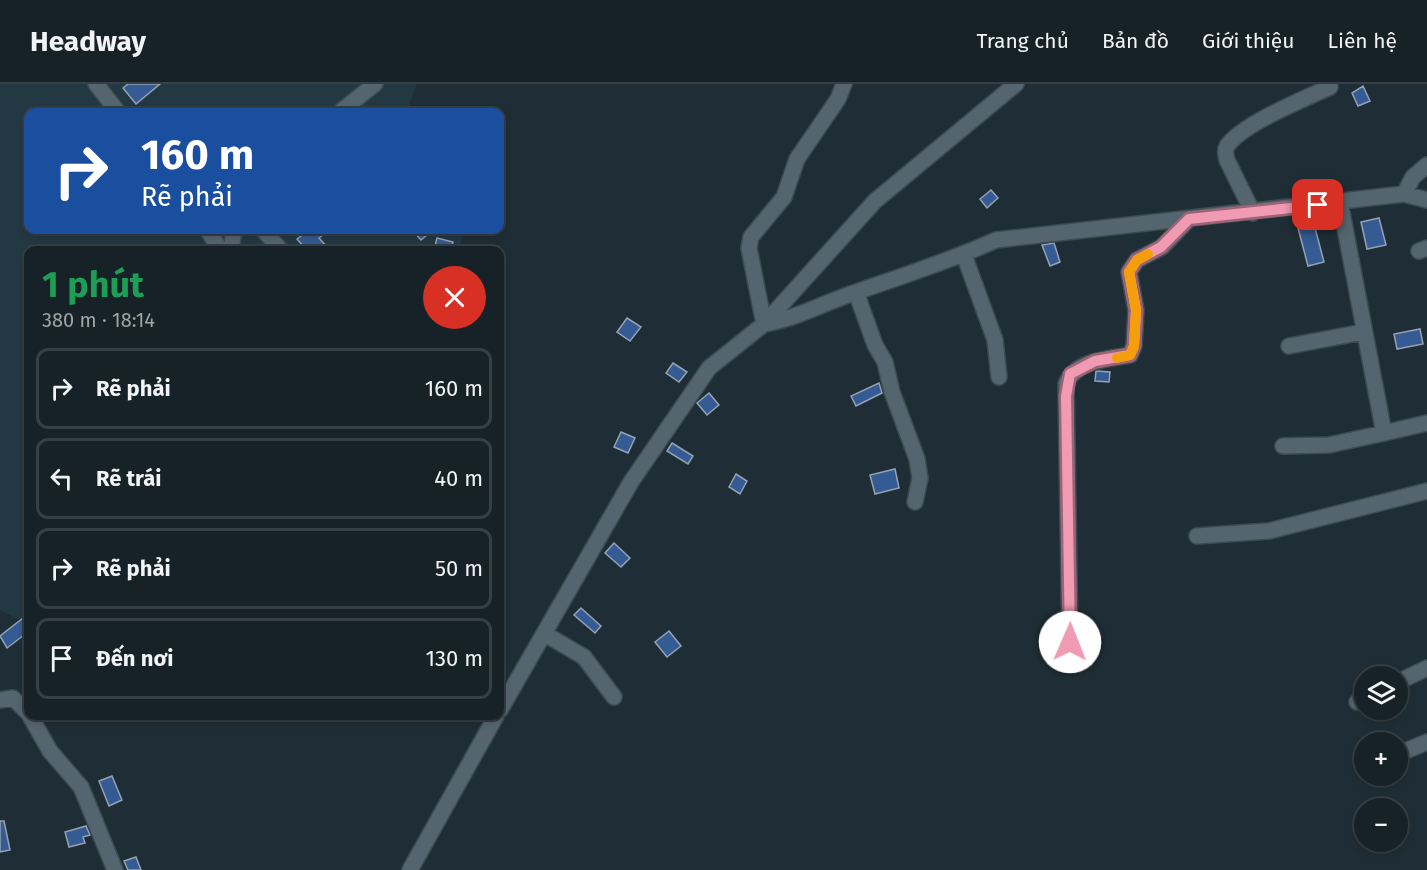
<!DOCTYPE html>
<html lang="vi">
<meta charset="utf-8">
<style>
:root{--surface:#172228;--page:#242f34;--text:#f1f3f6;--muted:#9ea4a8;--line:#363f45}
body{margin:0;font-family:"Fira Sans",sans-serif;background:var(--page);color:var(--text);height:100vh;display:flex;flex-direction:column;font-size:22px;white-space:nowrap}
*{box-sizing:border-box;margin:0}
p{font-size:20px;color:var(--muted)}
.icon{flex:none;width:33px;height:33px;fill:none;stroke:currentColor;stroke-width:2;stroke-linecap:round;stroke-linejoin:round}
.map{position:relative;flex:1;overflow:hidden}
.panel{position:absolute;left:24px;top:162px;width:480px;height:474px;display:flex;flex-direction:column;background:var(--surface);border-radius:12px;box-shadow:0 3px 9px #0003,0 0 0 2px var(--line)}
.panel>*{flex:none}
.top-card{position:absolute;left:24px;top:24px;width:480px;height:126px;border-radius:12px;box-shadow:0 3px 9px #0003,0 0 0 2px var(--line);background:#1a4fa0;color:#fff;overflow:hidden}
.tools{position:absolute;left:1354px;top:582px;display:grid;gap:12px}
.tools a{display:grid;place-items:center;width:54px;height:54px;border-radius:50%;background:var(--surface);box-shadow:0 3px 9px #0003,0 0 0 2px var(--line);font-size:30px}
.pin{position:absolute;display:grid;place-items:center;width:51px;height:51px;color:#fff;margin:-26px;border-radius:12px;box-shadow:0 3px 9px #0006}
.me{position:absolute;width:66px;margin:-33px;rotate:1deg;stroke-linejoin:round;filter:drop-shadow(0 0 4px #0008)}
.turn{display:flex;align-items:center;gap:21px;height:126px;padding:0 18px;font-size:27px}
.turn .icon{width:78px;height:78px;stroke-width:2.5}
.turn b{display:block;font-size:42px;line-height:51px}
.round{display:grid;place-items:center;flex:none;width:63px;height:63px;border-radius:32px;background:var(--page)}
.summary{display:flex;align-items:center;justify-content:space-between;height:102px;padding:0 18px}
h1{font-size:36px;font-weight:700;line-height:45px;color:#1e9e55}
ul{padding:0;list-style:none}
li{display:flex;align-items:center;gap:18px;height:81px;margin:0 12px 9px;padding:0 6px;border:3px solid var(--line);border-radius:12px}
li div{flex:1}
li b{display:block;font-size:22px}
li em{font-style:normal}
header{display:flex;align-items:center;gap:36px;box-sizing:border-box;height:84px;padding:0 30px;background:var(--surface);border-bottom:2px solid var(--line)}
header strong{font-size:28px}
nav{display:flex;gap:33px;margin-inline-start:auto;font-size:21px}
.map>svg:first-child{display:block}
</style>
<header>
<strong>Headway</strong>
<nav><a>Trang chủ</a><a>Bản đồ</a><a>Giới thiệu</a><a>Liên hệ</a></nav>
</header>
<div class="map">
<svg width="1427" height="786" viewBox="0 0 1427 786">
<rect width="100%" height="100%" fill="#1f2e36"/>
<!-- built -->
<path fill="#223944" d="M0 0H417L409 20 410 28H28V146H463L459 166H28V541L0 526Z"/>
<!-- building -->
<path fill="#355b94" stroke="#97a1b0" stroke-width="1.5" d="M128 0H160L136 20 123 4Z
M1363 2 1370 17 1358 22 1352 9Z
M991 106 998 114 987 124 980 115Z
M1379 134 1386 161 1367 165 1361 138Z
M1314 140 1324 178 1308 182 1298 144Z
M309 146H329L319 154 330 166H307L297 155Z
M412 146H433L421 156Z
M437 154 453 158 451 166H434Z
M1054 159 1060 178 1050 182 1042 161Z
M627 234 641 243 630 257 617 248Z
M1420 245 1423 260 1397 265 1394 250Z
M673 279 687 288 679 298 666 289Z
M1096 287 1110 288 1109 298 1095 297Z
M879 299 882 309 856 322 851 312Z
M709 309 719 321 707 331 697 319Z
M621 348 635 354 628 369 614 363Z
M672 359 693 372 688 380 667 367Z
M895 385 899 404 875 410 870 391Z
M736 390 747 397 740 410 729 403Z
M614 459 630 474 621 483 605 469Z
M581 524 601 542 595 549 574 531Z
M23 534 28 541V548L7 564 0 552Z
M669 547 681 562 667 573 655 558Z
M112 692 122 716 109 722 99 697Z
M0 737H4L10 766 0 768Z
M86 742 90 751 83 753 85 759 69 763 65 748Z
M136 773 141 786H128L124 777Z"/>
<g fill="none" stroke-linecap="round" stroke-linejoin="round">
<defs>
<path id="minor" d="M96 0 118 28
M844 0 838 15 797 75 784 113 751 153 749 164 764 240C794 235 820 221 848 211 898 193 948 178 996 156L1404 110 1427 116
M340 28 375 0
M1404 110 1413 93 1427 81
M1253 129 1227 76C1226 71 1224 67 1227 62 1242 40 1304 15 1330 3
M207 146 221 166
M263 146 281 166
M231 166 234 146
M1419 167 1427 164
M964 171 995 256 999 293
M856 208 875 261 885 278 892 308 917 375 920 394 915 418
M1289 262 1363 248
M1384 349 1427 339
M1283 362 1329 361 1384 349 1340 118
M1197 452 1269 447 1427 407
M545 550 584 573 614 613
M1070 558 1066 300C1076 276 1107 275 1130 271L1134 262 1136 226 1129 188 1137 176 1162 163 1189 135
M1398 598 1427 584
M0 616 13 614 28 629
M1357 618 1365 614
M500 626 631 398 709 284 764 240 875 117 1016 0
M30 632 50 667 81 703 115 786
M1403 668 1427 658
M410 786 496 632"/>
</defs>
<!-- minor casing -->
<use href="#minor" stroke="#3d4a50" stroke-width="18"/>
<!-- minor -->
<use href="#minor" stroke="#55656f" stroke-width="15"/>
</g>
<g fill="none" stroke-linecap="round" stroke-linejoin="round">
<defs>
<path id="route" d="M1070 558 1066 312 1070 290 1095 277 1130 271 1134 262 1136 226 1129 188 1137 176 1161 163 1189 135 1318 121"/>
</defs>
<!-- route casing -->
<use href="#route" stroke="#9c6475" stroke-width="15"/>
<!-- route -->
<use href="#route" stroke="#f09ab4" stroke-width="10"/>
<!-- slow -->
<path stroke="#f59e0b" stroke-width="10" d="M1117 274 1130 271 1134 262 1136 226 1129 188 1137 176 1148 170"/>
</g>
</svg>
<div class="tools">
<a><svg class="icon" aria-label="layers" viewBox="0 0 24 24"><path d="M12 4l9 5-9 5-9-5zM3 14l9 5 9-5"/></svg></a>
<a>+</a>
<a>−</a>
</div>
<div class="pin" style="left:1318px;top:121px;background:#d93025"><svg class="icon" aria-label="arrive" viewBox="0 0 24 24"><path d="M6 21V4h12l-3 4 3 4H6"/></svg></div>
<svg class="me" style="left:1070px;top:558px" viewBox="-20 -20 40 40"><circle r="19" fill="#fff"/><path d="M0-13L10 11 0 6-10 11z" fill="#f09ab4"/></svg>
<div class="top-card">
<div class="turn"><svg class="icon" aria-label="right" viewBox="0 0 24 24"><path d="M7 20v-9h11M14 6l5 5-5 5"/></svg><div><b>160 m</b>Rẽ phải</div></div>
</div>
<section class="panel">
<div class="summary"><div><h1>1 phút</h1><p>380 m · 18:14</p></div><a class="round" style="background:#d93025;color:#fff"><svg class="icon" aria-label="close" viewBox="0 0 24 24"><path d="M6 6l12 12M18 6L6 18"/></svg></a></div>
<ul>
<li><svg class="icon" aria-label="right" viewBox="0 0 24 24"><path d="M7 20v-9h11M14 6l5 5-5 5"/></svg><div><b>Rẽ phải</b></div><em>160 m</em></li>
<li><svg class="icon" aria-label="left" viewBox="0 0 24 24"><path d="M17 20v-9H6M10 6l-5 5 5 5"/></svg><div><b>Rẽ trái</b></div><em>40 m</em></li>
<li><svg class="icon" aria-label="right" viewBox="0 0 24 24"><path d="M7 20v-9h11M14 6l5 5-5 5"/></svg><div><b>Rẽ phải</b></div><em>50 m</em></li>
<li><svg class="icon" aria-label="arrive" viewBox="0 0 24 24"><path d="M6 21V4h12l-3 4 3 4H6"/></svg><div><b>Đến nơi</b></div><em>130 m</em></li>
</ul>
</section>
</div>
